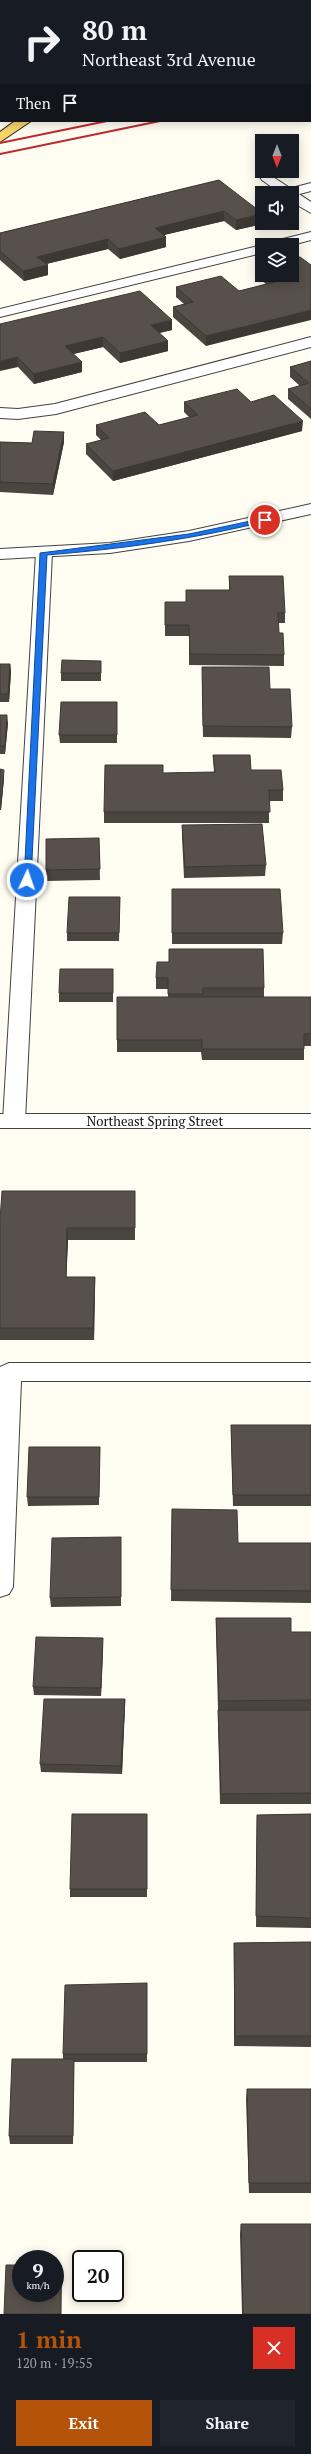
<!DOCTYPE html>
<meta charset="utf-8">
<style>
:root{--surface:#171b24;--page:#20242c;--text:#f1f3f6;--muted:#9ea1a6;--accent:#b45309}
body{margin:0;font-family:"PT Serif",serif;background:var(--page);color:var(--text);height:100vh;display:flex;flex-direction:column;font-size:15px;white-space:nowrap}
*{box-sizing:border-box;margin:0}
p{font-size:13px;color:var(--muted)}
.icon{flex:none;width:22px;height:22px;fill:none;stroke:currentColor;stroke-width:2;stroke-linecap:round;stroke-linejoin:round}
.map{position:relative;height:2314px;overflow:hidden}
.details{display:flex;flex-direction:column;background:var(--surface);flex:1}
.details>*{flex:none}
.hud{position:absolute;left:0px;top:0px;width:311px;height:122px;box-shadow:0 2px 10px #0003;background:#171b24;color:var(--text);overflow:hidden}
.needle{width:26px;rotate:180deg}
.fabs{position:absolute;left:255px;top:134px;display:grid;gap:8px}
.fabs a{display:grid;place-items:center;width:44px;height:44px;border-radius:0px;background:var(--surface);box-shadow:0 2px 10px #0003;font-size:20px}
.speed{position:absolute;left:12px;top:2250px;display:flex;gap:8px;font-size:20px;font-weight:700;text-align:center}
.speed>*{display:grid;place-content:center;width:52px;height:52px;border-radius:50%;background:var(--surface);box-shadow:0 2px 10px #0003;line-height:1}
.speed small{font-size:10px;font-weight:400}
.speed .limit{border:2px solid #111;border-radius:6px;background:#fff;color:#111}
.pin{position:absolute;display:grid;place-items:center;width:34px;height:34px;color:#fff;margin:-17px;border:2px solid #fff;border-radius:50%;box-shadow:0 1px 4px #0007}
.me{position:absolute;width:44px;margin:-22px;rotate:3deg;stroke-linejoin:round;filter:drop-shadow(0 0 3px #0008)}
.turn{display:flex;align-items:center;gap:14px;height:84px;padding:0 16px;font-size:18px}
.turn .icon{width:52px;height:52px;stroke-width:2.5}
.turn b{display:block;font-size:28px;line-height:34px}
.then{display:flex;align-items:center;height:38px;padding:0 16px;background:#0003;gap:8px;font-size:15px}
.round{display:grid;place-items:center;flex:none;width:42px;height:42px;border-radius:0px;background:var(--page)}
.headline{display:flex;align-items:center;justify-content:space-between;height:68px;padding:0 16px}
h1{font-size:24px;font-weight:600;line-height:30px;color:var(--accent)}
.primary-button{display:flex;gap:8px;margin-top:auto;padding:8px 16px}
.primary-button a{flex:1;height:46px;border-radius:0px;background:var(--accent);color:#fff;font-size:16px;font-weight:600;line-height:46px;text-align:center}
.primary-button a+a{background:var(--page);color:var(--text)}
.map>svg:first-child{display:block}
</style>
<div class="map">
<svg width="311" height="2314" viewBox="0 0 311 2314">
<rect width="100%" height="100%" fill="#fffcf1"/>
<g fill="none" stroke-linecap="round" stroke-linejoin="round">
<defs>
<path id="service" d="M311 183V191L292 196V193H282L284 190Z
M44 548 50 549 52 553 25 1121 22 1126 14 1128 6 1126 3 1121 36 553 38 549Z
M9 1363H311V1381H21L13 1587 9 1594 0 1597V1367Z"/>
<path id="minor" d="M267 173 311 202V213L292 202V193H280L262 180 260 177Z
M311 232V240L292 245H269L271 242Z
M262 245V253L0 317V309Z
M311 337V347L56 414 18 419 0 418V408L18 409 55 404Z
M311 504V514L189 541 110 553 0 559V549L110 543 189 531Z"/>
<path id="tertiary" d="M0 1114H311V1128H0Z"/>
<path id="primary" d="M0 90H1L0 99Z
M15 121H31L0 142V132Z"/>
</defs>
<!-- service casing -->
<use href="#service" stroke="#424242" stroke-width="2"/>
<!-- minor casing -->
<use href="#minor" stroke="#424242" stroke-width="2"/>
<!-- tertiary casing -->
<use href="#tertiary" stroke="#424242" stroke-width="2"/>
<!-- primary casing -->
<use href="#primary" stroke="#202020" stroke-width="2"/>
<!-- service -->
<use href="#service" fill="#fff" fill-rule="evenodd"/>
<!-- minor -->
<use href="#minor" fill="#fff" fill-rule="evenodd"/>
<!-- tertiary -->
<use href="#tertiary" fill="#fff" fill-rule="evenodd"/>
<!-- primary -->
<use href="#primary" fill="#f5d46a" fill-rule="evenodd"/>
<!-- rail -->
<path stroke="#bd292f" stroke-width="2" d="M0 143 107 121
M0 154 160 121"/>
</g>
<!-- wall -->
<path fill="#4b4540" d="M219 180 262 224 236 230 224 221 164 235 166 237V247L120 259 108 249 46 264 48 275 24 281 0 260V233Z
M311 265 206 346 173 317V307L184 304 176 297V287L239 291 266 284 257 277V267L262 266V275H292Z
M0 324 172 330 159 333 168 341V351L120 363 103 347 73 354 82 372 34 384 18 367Z
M311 361V419L288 399V389L300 386 290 377V367Z
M184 402H251L302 431 113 481 86 454V444L101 440 96 435V425H159L189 417 184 412Z
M0 442 32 443 64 442 53 495 0 492Z
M229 576 285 613V623H278L279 633 284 655V666L189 665V636H165V602H186L229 590Z
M101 661V681H61V673Z
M0 664H10L11 672 9 702H0Z
M202 678 270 689 292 727 291 738 203 737Z
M117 702V743H60L59 735Z
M0 715 8 723 5 754H0Z
M213 755 251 770 283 790V801H269V823H104V812L163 773 214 772Z
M0 769 4 778 1 810H0Z
M182 825 266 865 265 876 184 878 182 836Z
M99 838 100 880 46 881V870Z
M172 889 283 933 282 944H172Z
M120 897 119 941H67V933Z
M169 962 264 988V997H311V1046H304V1060H202L201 1052H117V1040L168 997V989H156V978Z
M113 969V1002H59V993Z
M135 1191V1240H68L66 1277H95L94 1340H0V1220Z
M231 1425H311V1506H233L231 1436Z
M100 1447 99 1505 28 1506 27 1497Z
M172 1509 238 1543H311V1603L171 1601Z
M121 1537V1606L51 1607 50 1598Z
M216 1618 291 1632H311V1804H220L218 1721V1710L216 1629Z
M103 1646 101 1696 34 1695 33 1687Z
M125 1699 122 1774 41 1772 40 1764Z
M147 1814V1897H70V1889Z
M311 1814V1928L256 1927 257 1815Z
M311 1942V2047L234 2046V1943Z
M147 1983V2062H74L73 2144H10L9 2136 63 2059V2054Z
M247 2089H311V2193H249L246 2099Z
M241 2224 311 2314H242L240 2234Z"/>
<!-- shaded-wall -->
<path fill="#3d3834" d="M73 0H87L86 1H71Z
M1 47V57L0 58V48Z
M224 211V221L155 237V228Z
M262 214V224L236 230V220Z
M166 237V247L120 259 119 249Z
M108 239V249L38 266 37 257Z
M48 265V275L24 281 23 271Z
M311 310V320L206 346V336Z
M172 320V330L151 335V325Z
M103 337V347L65 356V346Z
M168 341V351L120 363V353Z
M17 357 18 367 0 371V361Z
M82 362V372L34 384V374Z
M303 421 302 431 113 481V471Z
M64 432V442L53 495V484Z
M10 664 11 672 9 702 8 694Z
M7 715 8 723 5 754V746Z
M4 770V778L1 810V802Z
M67 1228 68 1240 66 1289V1277Z
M95 1277V1289L94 1340 93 1328Z
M103 1638V1646L101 1696V1688Z
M125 1699V1708L122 1774 121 1766Z
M61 2265 62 2272 61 2314Z"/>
<!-- building -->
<path fill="#57504b" stroke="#3d3834" d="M0 0H73L71 1H1V47L0 48Z
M219 180 262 213V214L236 220 224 211 155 228 166 237 119 249 108 239 37 257 48 265 23 271 0 251V233Z
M300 257 311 265V310L206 336 173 307 193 302 176 287 221 276 239 291 275 282 267 275H292V258Z
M262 266V271L257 267Z
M140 291 172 320 151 325 168 341 120 353 103 337 65 346 82 362 34 374 17 357 0 361V324Z
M311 361V409L288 389 309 383 290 367Z
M237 389 251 402 274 395 303 421 113 471 86 444 109 438 96 425 145 412 159 425 198 415 184 402Z
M34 431 64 432 53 484 0 482V442L32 443Z
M229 576H283L285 613H278L279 633H283L284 655 190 654 189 625H165V602H186V590H230Z
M62 660 101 661V673H61Z
M0 664H10L8 694H0Z
M202 667H269L270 689H290L292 727 203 726Z
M61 702H117V735H59Z
M0 715H7L5 746H0Z
M213 755H250L251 770H281L283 790H269L270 812H104L105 765H163V773L215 772Z
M0 769 4 770 1 802H0Z
M262 824 266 865 185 867 182 825Z
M99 838 100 869 46 870V839Z
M172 889H280L283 933H172Z
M69 897H120L119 933H67Z
M169 949H263L264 988H203V994H168V978H156L157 962H169Z
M60 969H113V993H59Z
M117 997H311V1034H304V1049H202V1040H117Z
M2 1191H135V1228H67L66 1277H95L93 1328H0V1220Z
M231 1425H311V1495H233Z
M29 1447H100L99 1497H27Z
M172 1509 237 1510 238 1543H311V1591L171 1590Z
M121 1537V1597L50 1598 52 1538Z
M216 1618H291V1632H311V1700L219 1701Z
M36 1637 103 1638 101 1688 33 1687Z
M44 1699H125L121 1766 40 1764Z
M218 1710H311V1793L221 1794Z
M72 1814H147V1889H70Z
M311 1814V1918L256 1916 257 1815Z
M311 1942V2036H235L234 1943Z
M147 1983V2054H63L65 1985Z
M12 2059H74L73 2136H9Z
M247 2089H311V2183H249Z
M241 2224H311V2314H243Z
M6 2265H21V2293H55V2265H61V2314H4Z"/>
<!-- route -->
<path fill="#1a73e8" stroke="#114b97" d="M265 518 267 521C195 539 121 549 47 555L31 880 24 882 40 553 189 534Z"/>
<g text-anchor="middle" stroke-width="4" stroke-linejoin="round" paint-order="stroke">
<!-- street labels -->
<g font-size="13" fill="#0f0f0f" stroke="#fff">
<text x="155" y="1126">Northeast Spring Street</text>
</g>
</g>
</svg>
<div class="fabs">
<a><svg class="needle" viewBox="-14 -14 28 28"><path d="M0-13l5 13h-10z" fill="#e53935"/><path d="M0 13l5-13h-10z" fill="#9ea1a6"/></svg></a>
<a><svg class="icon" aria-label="sound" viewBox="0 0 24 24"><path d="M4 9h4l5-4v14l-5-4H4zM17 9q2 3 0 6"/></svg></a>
<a><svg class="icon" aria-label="layers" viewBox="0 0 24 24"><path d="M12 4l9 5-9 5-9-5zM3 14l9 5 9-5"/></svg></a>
</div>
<div class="speed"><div>9<small>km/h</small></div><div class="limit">20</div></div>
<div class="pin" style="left:265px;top:520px;background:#d93025"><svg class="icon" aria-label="arrive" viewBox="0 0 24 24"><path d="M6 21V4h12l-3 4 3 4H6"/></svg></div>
<svg class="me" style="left:27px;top:880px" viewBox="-20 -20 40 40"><circle r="17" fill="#1a73e8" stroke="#fff" stroke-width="3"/><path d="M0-11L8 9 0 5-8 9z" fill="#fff"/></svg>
<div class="hud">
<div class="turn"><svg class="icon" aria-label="right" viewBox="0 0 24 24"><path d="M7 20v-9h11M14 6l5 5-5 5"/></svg><div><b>80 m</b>Northeast 3rd Avenue</div></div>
<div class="then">Then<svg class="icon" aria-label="arrive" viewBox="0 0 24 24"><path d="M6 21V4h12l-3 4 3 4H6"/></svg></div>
</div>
</div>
<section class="details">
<div class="headline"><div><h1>1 min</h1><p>120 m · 19:55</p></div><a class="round" style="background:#d93025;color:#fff"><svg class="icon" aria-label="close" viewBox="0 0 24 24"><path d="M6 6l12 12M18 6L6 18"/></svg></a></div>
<div class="primary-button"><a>Exit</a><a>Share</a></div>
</section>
